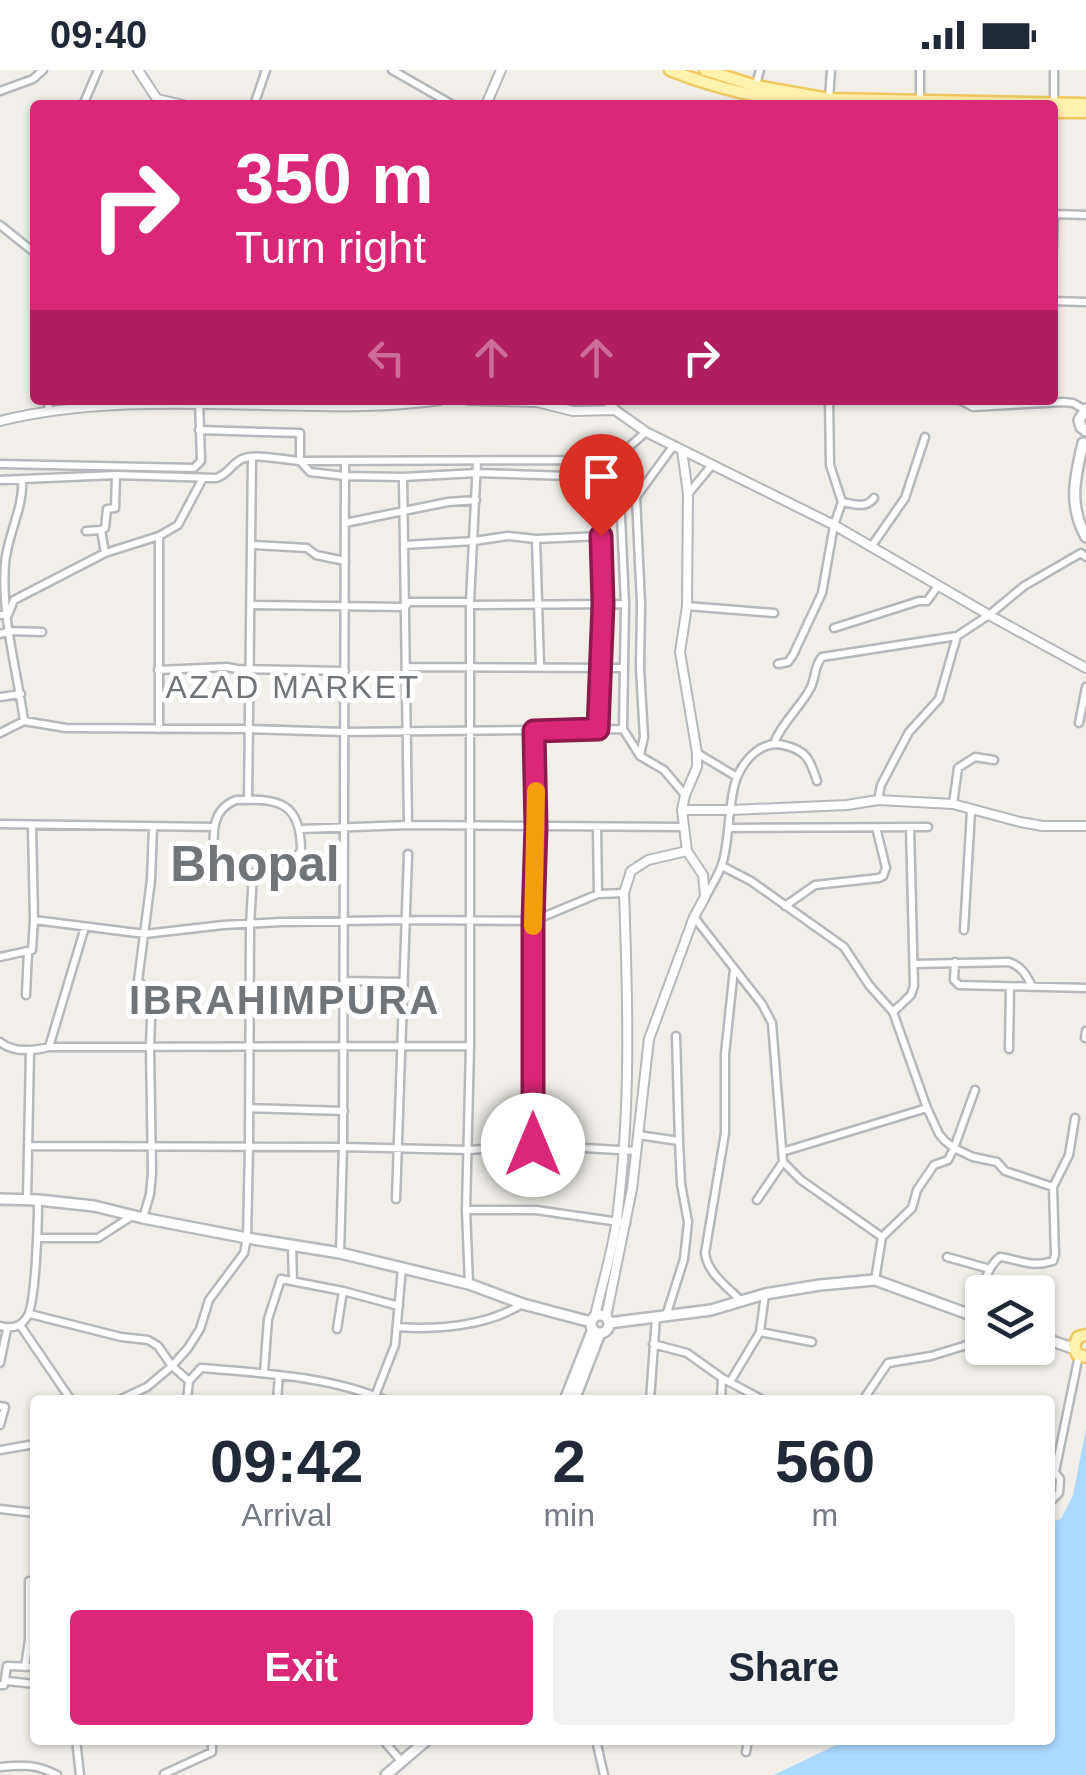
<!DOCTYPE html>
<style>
:root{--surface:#fff;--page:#f2f2f3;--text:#1f2937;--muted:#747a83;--accent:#db2777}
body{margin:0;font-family:Helvetica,sans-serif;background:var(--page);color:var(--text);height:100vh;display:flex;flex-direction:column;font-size:38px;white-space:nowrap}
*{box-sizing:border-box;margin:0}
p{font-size:32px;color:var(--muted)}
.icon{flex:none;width:55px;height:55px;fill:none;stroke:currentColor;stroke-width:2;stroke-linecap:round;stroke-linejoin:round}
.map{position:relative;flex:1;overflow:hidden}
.sheet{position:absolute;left:30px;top:1325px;width:1025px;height:350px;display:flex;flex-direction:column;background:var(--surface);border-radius:10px;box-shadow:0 2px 8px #0004}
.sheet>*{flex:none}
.hud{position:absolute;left:30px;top:30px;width:1028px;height:305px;border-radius:10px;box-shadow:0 2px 8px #0004;background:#db2777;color:#fff;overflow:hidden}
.fabs{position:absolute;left:965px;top:1205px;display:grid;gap:20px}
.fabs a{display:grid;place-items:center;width:90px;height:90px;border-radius:10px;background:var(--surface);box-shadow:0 2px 8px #0004;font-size:50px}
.pin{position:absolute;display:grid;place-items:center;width:85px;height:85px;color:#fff;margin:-102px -42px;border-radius:50% 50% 50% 0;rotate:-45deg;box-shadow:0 0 10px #0007}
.pin .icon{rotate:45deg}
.me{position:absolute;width:110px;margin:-55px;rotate:0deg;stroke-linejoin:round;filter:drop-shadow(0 0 8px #0008)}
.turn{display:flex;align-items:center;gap:35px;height:210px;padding:0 40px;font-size:45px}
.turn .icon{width:130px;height:130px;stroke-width:2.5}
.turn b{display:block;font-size:70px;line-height:85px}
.lanes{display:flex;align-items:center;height:95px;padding:0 40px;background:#0003;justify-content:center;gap:50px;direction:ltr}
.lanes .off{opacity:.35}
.eta{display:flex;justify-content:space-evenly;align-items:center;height:170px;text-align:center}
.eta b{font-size:60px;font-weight:600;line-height:70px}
.primary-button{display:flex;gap:20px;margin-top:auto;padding:20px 40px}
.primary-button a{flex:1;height:115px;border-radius:10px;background:var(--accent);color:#fff;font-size:40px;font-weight:600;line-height:115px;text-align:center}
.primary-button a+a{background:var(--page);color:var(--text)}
.status{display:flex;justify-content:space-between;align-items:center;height:70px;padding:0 50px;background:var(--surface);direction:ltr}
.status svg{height:28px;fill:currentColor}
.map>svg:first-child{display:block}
</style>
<div class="status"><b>09:40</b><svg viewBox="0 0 49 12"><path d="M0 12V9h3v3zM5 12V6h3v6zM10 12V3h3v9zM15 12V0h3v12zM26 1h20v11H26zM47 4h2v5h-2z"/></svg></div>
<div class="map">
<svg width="1086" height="1705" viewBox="0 0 1086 1705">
<rect width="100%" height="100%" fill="#f1efe8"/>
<!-- water -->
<path fill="#aadaff" d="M1086 1359V1705H774L836 1675 838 1670H1050V1452L1061 1449 1073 1425Z"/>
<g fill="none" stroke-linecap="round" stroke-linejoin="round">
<defs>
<path id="minor" d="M392 0 453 35
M920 0V32
M755 18 760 0
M0 21 33 9 43 0
M829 29 831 0
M1054 32V0
M83 35 98 0
M254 35 266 0
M1054 144 1086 145
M0 155 35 183
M1052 198 1054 144
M1052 231 1086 232
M960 330 973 337 1063 332 1073 333 1085 340
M48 341 49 330
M199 360 300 363V391L310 402 345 406 403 407 477 403 569 406 606 419
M0 394 194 398 201 391 199 330
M403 407 408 755
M0 410 116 405 216 408C228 405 231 394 242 389 257 383 283 390 300 391L614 390 646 362
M22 410C24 438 7 465 5 494 1 546 17 600 24 651
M609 421 606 419 614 390
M688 424 712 395
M620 425 625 534 623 659 640 686 664 700 685 725
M842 432C855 434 866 439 874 428
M345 453 448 432 476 430
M86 461 101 460
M536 469 540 596
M252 475 307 478 316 485 345 491
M404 475 474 471 508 466 536 469 601 466
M871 477 905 428 925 367
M105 483 101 460 105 458 107 439 115 438 116 405
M251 535 405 537 409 532H470
M470 535 625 534
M687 536 774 543
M0 545H8L14 530 105 483 159 466 178 455 203 408
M834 558 919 531H927L938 516
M0 564 10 561 42 562
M778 594 788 592 793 585 822 523 834 455 842 432 830 395 829 330
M406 597 624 598
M158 600 227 597 237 599 345 601
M0 627 21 624
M1079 653 1086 617
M159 659V466
M598 659 603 534 601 435 613 424
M0 663 24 651 66 658 250 659 344 662 623 659
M774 673C782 652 801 637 811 617 816 606 814 596 822 587L957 566 989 545 1024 516 1081 483 1086 487
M697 683 737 707
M640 685 644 667 640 598 641 534 636 427 674 375
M236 730C280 728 301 733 301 781L284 800C261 803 237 806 215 797 214 772 207 741 236 730Z
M248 730 252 387
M878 730 881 715 909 662 939 629 957 566
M953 734 958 698 975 687 994 690
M0 754 214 757
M597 757 598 824
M730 758 928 757
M301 759 408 755 684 757
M722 796 751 811 844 877 869 915 893 942 927 1038 939 1064 945 1071 954 1078 973 1087 997 1092 1005 1101 1053 1117
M706 826C712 815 720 803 723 791 730 766 728 730 737 707 745 688 763 670 783 675 807 680 810 690 817 711
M785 836 815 815 879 808 883 806 886 798 876 757
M694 847 762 934 772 953 783 1092 801 1110 882 1167 875 1210
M34 850 145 864 223 855 281 852 406 850 533 851 598 824 624 823
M964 860 971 741
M0 887 32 880 34 850 32 756
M955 892 954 910 959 915 1086 918
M914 894 1009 892C1021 896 1027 905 1032 917
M734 899 725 984V1063L705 1183C707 1203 728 1217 741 1231
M344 911 404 912
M26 925 28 881
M893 942 911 925 914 916 910 757
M676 966 679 1071
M1085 968 1086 961
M0 972C14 983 33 981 49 977L85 857
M49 977 470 976
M1009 979 1010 917
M249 1038 344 1041
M638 1065 679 1071 681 1114 688 1152 684 1189 666 1246
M533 1075V851L537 757 534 661
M28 1076 343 1077 469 1080 533 1075 636 1081
M782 1082 927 1038
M396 1129 408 784
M27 1130 30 981
M757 1130 783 1092
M466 1140H536L626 1153
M143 1148 150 1124 152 1103 150 977 152 923 138 911 151 810 153 757
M882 1167 912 1138 917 1120 934 1095 948 1090 954 1078 975 1020
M38 1168H98L132 1146
M292 1176 293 1211
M340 1183 343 1077 345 391
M947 1187 990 1199
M469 1214 466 1140 470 976V532L477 391
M30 1244 121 1267 148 1270 158 1276 172 1296 189 1311
M975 1246C981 1227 984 1199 1000 1187 1022 1190 1030 1198 1053 1191L1055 1185 1053 1117 1069 1085 1075 1048
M20 1255 71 1330
M0 1256C11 1259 21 1257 27 1247 36 1234 38 1150 38 1130
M398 1257C438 1260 487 1256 522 1234
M337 1259 343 1221 399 1236
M760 1262 812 1272
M653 1274 687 1283 722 1308 763 1330
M0 1293 7 1259
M264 1303 268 1249 281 1209 343 1221
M730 1312 760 1262 765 1224
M375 1326 395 1275 402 1198
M119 1330 147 1317 172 1296 188 1278 200 1259 209 1230 244 1183 247 1168 249 1077 250 855 253 804
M187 1330 189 1311 201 1298C262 1303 328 1306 385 1330
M277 1330 279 1305
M650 1330 656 1247
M721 1330 722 1308
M863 1330 888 1293 931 1286 970 1274 982 1273
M0 1336 5 1337 0 1355
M0 1380 35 1374
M1050 1432 1059 1423 1060 1409 1055 1402 1079 1285
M0 1439 35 1443
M25 1597 29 1570V1511
M7 1611 35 1614
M0 1615H4L7 1596 35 1597
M76 1670 80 1705
M383 1670 402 1692
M596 1670 604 1705
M746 1682 748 1670
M0 1697C22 1695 37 1694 57 1705
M164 1704 212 1682V1670"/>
<path id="tertiary" d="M138 0 157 29 183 35
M486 35 501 0
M468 330 537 332 573 341 615 340
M606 330 615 340 646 362 834 455 989 545 1086 598
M0 351C86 330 174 333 262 335 322 336 380 339 440 330
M682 740H731L847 735 878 730 953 734 1020 752 1043 756H1086
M595 1246C602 1214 613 1181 617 1148 631 1038 628 933 624 823L631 801 648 790 687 781
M606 1247 632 1119 649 969 694 847 705 827 703 805 687 781 682 740 685 725 697 697V683L680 582 687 536 688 424 682 380"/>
<path id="secondary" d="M1086 339 1079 350 1081 357 1086 361
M1083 373C1075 407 1068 435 1086 467
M0 1129 38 1130 94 1136 143 1148 247 1168 340 1183 469 1214 523 1234 591 1252
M591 1254a9 9 0 1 1 18 0a9 9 0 1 1-18 0Z
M609 1253 711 1240 765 1224 820 1215 875 1210 982 1249
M1038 1266 1075 1279
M565 1330 593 1259
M574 1330 600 1263
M386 1705 427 1670"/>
<path id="primary" d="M670 0C720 20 776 32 830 35
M705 0 756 16 829 29 1086 34
M1052 42H1086
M1086 1265 1078 1267 1074 1276 1077 1284 1086 1287"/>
</defs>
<!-- minor casing -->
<use href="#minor" stroke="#b5b8bc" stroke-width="11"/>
<!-- tertiary casing -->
<use href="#tertiary" stroke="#b5b8bc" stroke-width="12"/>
<!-- secondary casing -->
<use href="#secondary" stroke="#b6babf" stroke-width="14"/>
<!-- primary casing -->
<use href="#primary" stroke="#f2c960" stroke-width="15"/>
<!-- minor -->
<use href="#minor" stroke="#fff" stroke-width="6"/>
<!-- tertiary -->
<use href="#tertiary" stroke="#fff" stroke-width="8"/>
<!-- secondary -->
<use href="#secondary" stroke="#fff" stroke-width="9"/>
<!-- primary -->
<use href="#primary" stroke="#fff2af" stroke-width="10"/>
</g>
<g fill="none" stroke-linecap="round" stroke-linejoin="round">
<defs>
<path id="route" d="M533 1075V851L536 757 534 661 598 659 603 534 601 466"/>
</defs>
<!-- route casing -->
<use href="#route" stroke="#8e194d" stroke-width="25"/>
<!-- route -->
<use href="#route" stroke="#db2777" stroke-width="18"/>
<!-- slow -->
<path stroke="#f59e0b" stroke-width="18" d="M533 856 536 721"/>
</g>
<g text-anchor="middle" stroke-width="10" stroke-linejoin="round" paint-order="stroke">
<!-- neighbourhood labels -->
<g font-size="32" letter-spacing="2.5" fill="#70757a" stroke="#fff">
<text x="293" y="628">AZAD MARKET</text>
</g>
<!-- district labels -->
<g font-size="40" font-weight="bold" letter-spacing="2.5" fill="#70757a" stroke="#fff">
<text x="285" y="944">IBRAHIMPURA</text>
</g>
<!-- town labels -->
<g font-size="50" font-weight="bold" fill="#70757a" stroke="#fff">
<text x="255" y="811">Bhopal</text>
</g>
</g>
</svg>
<div class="fabs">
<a><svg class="icon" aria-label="layers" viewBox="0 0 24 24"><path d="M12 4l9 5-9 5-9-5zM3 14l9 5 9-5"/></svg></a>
</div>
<div class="pin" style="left:601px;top:466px;background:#d93025"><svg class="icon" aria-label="arrive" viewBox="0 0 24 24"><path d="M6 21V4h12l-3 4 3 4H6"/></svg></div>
<svg class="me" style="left:533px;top:1075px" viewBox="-20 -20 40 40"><circle r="19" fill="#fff"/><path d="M0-13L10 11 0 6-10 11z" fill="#db2777"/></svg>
<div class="hud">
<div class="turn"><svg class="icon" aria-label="right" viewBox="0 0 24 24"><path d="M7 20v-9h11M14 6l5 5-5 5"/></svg><div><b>350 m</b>Turn right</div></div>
<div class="lanes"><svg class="icon off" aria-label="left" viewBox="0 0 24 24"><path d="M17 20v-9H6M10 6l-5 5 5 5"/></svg><svg class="icon off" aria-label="ahead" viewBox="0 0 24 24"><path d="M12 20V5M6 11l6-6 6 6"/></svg><svg class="icon off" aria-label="ahead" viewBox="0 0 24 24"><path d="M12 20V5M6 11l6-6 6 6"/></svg><svg class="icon" aria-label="right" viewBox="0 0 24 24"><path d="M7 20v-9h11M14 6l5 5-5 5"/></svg></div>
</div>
<section class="sheet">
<div class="eta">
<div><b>09:42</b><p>Arrival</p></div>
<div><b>2</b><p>min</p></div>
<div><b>560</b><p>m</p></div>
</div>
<div class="primary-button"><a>Exit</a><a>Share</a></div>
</section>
</div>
